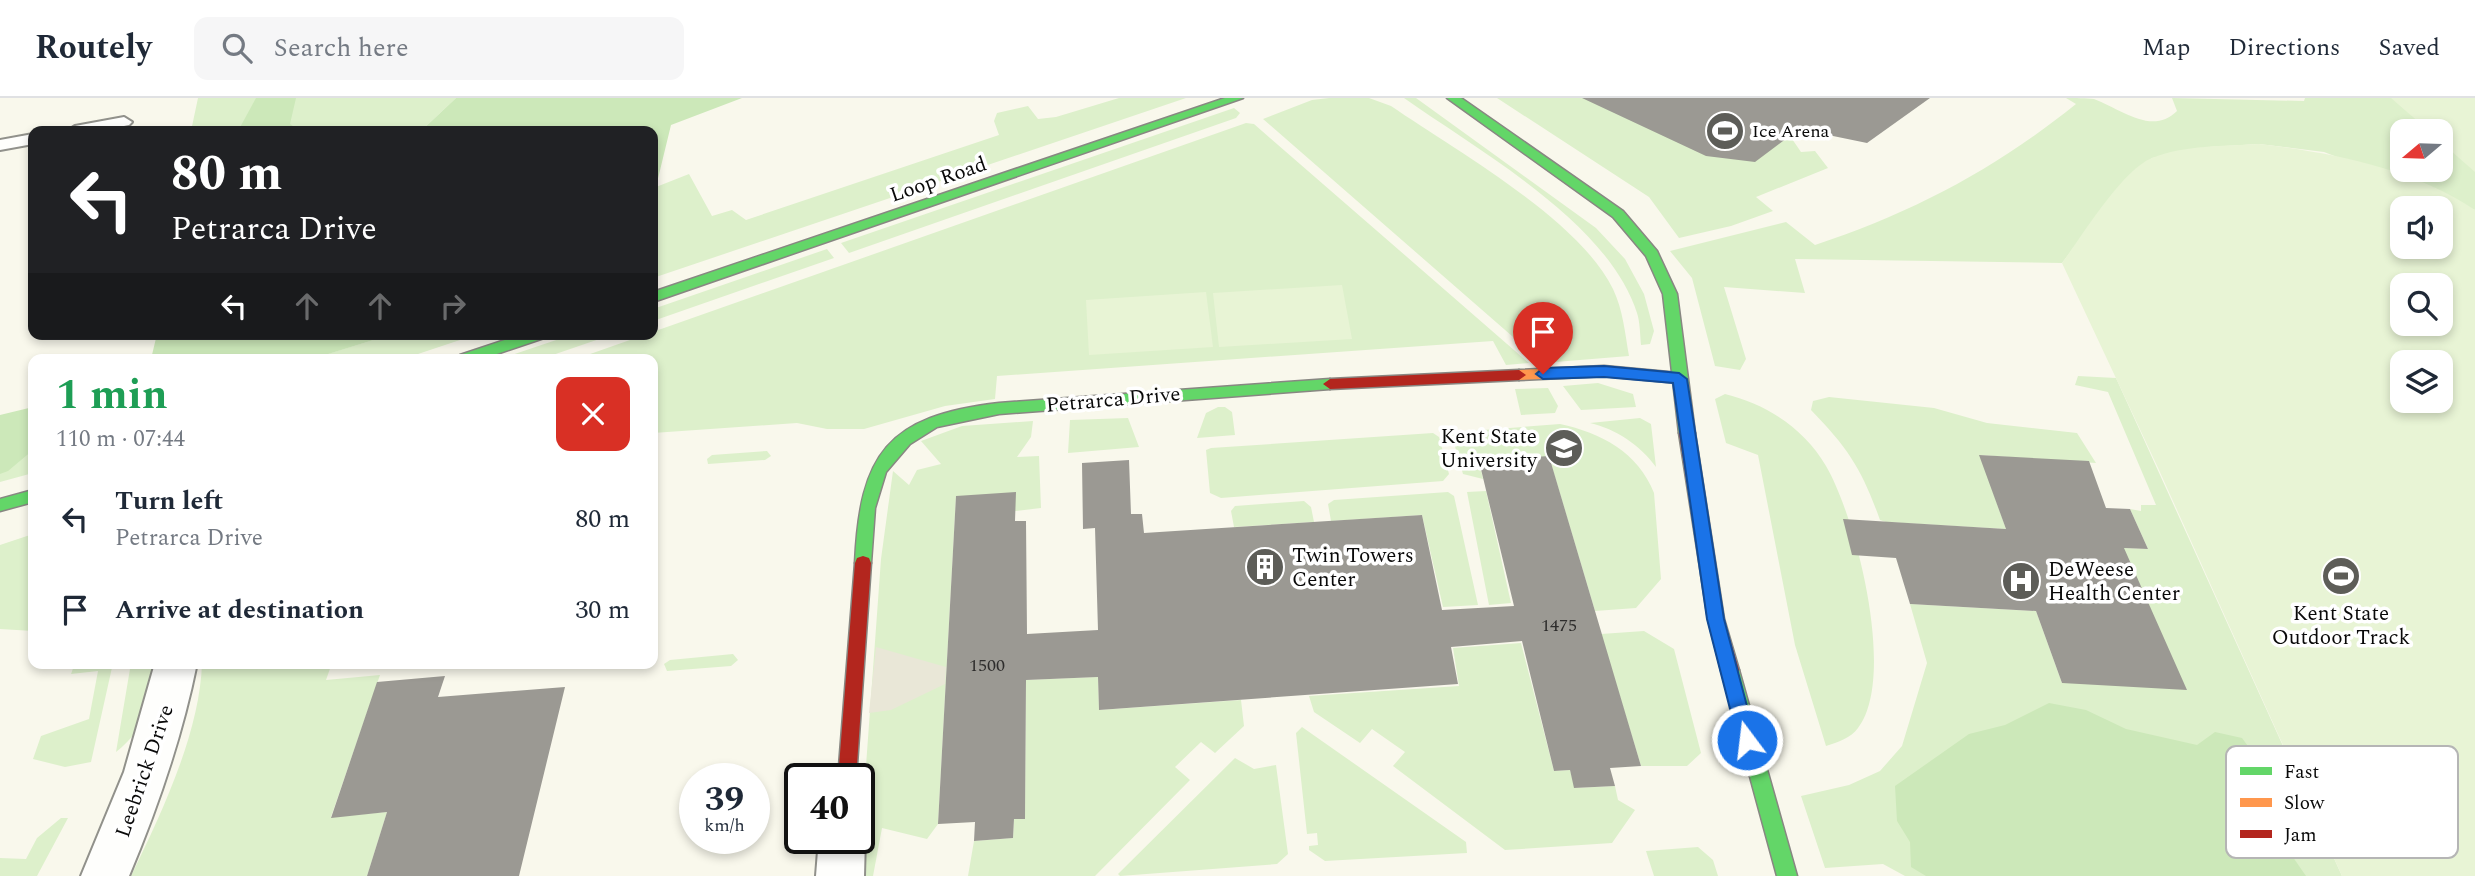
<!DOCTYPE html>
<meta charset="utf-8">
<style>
:root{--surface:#fff;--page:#f6f6f7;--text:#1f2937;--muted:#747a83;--line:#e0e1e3}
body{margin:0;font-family:Spectral,serif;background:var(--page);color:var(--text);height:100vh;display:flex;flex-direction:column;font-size:26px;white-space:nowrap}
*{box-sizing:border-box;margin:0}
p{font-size:23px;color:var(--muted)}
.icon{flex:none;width:38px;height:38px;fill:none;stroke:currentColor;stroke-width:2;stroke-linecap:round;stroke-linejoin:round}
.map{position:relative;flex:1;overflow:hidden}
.drawer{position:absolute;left:28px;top:256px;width:630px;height:315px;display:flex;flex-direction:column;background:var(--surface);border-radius:14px;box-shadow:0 4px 10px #0003}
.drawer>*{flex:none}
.guide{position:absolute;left:28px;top:28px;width:630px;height:214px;border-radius:14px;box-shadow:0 4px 10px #0003;background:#202124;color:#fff;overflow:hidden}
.needle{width:46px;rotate:251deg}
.tools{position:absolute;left:2390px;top:21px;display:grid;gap:14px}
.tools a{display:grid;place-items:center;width:63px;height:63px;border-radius:14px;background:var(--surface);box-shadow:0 4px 10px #0003;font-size:35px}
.speed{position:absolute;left:679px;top:665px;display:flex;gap:14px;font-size:35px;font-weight:700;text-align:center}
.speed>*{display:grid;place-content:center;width:91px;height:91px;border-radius:50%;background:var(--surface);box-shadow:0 4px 10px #0003;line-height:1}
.speed small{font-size:18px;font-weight:400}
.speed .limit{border:4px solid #111;border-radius:10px;background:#fff;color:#111}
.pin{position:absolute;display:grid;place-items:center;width:60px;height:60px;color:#fff;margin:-72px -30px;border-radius:50% 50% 50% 0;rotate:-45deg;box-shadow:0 0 7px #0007}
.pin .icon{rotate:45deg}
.me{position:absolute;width:77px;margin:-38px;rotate:345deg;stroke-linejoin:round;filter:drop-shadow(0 0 5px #0008)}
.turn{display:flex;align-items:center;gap:24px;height:147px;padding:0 28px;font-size:32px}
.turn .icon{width:91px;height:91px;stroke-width:2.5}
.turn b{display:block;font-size:49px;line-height:60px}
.lanes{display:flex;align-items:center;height:66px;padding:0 28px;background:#0003;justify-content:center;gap:35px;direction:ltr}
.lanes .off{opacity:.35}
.round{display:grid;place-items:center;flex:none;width:74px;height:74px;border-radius:14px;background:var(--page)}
.headline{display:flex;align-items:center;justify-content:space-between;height:119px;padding:0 28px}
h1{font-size:42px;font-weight:700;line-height:52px;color:#1e9e55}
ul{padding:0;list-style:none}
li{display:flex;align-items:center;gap:21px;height:91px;padding:0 28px}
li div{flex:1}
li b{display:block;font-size:26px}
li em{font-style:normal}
header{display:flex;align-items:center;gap:42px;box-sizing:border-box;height:98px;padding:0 35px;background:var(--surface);border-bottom:2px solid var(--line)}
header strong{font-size:33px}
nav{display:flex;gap:38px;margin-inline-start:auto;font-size:24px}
.search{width:490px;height:63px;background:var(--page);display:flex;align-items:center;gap:18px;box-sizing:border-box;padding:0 24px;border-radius:14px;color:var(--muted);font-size:26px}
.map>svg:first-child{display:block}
</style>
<header>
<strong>Routely</strong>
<div class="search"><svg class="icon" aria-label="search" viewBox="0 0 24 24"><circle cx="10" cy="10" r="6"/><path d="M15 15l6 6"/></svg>Search here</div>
<nav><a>Map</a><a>Directions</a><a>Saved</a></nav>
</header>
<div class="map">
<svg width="2475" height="778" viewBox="0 0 2475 778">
<rect width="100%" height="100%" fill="#f9f8ec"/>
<!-- green -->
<path fill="#ddf0cb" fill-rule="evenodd" d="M198 0H456L421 33H191Z
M1119 0H1186L653 180V101L656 89 689 76 712 118 732 112 746 122 999 37 994 23 997 15 1028 8 1038 21 1056 19Z
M1329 0H1369L1391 8C1455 52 1579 121 1613 191 1623 212 1625 235 1629 258L1543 265 1263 21 1312 2Z
M1404 0H1416L1596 130 1625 161 1644 196 1654 233 1650 246 1641 247C1640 236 1640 224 1637 215 1608 124 1479 53 1404 0Z
M1497 0H1600L1790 38 1801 54 1815 53 1828 70 1756 99 1773 113 1731 128 1679 140 1649 99Z
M2066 0C2075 0 2086 0 2094 1 2121 11 2152 38 2177 13L2172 0 2304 3 2305 0H2475V112L2324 54 2259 46 2209 49 2152 60 2101 114 2062 165 1795 161 1805 195 1724 189 1746 261 1740 272 1715 268 1692 180 1670 153 1786 124 1815 147C1914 114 1995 71 2076 6ZM2403 33H2441V72H2403Z
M1234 10 1240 15 1236 20 849 155 841 145Z
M1246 25 1254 26 1529 265 1506 267 1493 243 997 278 995 301 945 308 864 331H827L797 325 653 335V261H576Z
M827 151 834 160 653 223V211Z
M393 236H478L403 261H311Z
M574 236H614L541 261H500Z
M2078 278 2116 280 2342 778H1905L1883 766 1825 770 1801 698 1849 687 1880 673 1902 648 1927 565 1910 506 2036 513 2062 585 2124 450 2148 451 2130 411 2141 413V407H2156L2108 294 2075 287Z
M1598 285 1633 296 1636 309 1581 312 1563 288Z
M1548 290 1558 308 1555 315 1521 317 1515 291Z
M1725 296C1766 306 1804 330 1826 368 1856 419 1897 579 1858 630 1851 640 1838 644 1826 648L1795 547 1758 357 1726 345 1715 301Z
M1829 299 1934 310 1987 325 2077 335 2096 365 1980 357 2006 431 1886 424 1880 422C1862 372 1849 351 1811 312L1813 303Z
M1218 309H1225L1232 314 1235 337 1197 340 1206 315Z
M1128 320 1139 349 1068 355 1070 322Z
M1640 320 1651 326 1656 369C1640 347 1616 331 1590 325Z
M1033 323 1031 339 1017 359 1039 358 1041 410 1015 413 956 398 938 726 927 741 882 730 873 778H858L881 461 893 373 909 387 917 372 941 366 921 343 962 328Z
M1560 326C1601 335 1638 354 1654 395L1661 481 1636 510 1595 513 1549 359 1479 363 1483 381 1463 376 1452 338 1457 334Z
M1433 335 1439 339 1449 376 1443 383 1221 400 1210 395 1206 352 1211 350Z
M33 350V375L0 384V357Z
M767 353 771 358 765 362 708 366 707 361 712 357Z
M1486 393 1511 505 1489 507 1467 394Z
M1448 394 1454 398 1478 507 1443 509 1422 417 1331 423 1328 406 1334 402Z
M1304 403 1311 409 1314 424 1234 429 1231 413 1235 408Z
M33 436V533L0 531V447Z
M1644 533 1674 551 1701 655 1687 668H1641L1601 536Z
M1521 545 1554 673 1570 672 1575 690 1615 688 1618 702 1635 712 1612 745 1505 752 1393 668 1405 654 1372 631 1360 645 1314 614 1309 598 1459 588 1453 550Z
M733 556 738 562 731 568 667 573 664 566 670 562Z
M75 565H113L91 664 65 669 33 661 41 638 89 621 98 573 71 576Z
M131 565H154C149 604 149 628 116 654Z
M202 565H332L326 582 380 577 331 719 387 714 367 778H131C161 716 200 635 202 565Z
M1098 579 1099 612 1241 602 1244 628 1215 655 1201 644 1175 669 1190 682 1095 778H968L974 743 1013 740 1014 721 1025 720 1026 582Z
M1302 629 1466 744 1467 755 1325 763 1309 752V748L1318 747 1317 735 1307 736 1296 635Z
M1235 660 1254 671 1276 667 1288 756 1277 766 1120 778 1118 776Z
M61 720H68L37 778H0V760L26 761 37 740Z
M1698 749 1713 762 1718 778H1654L1646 753Z"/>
<!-- forest -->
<path fill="#cce8b9" d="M256 0H296L290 26 300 33H238Z
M456 0H742L671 27 653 101V33H421Z
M157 236H393L312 261H151Z
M33 309V352L8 373 0 376V317Z
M2049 605 2086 612 2126 631 2197 647 2215 634 2242 640 2259 663 2253 700 2257 723 2288 752 2306 778H1926L1911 769 1910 744 1897 723 1895 688 1969 636 2005 627Z"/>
<!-- pitch -->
<path fill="#e8f4d5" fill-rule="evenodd" d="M2391 0H2475V74L2441 44V33H2429Z
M2259 46C2333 55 2412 70 2475 112V778H2342L2159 372 2062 165C2082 138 2122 72 2152 60 2184 47 2225 48 2259 46ZM2403 110H2441V149H2403ZM2403 187H2441V226H2403ZM2403 264H2441V303H2403Z
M1342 187 1352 241 1219 249 1213 195Z
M1206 194 1213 249 1089 257 1086 202Z"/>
<!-- plaza -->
<path fill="#e9e7d7" d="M876 549 946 569 945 586 891 612 869 615Z"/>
<!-- building -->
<path fill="#9b9993" d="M1582 0H1930L1867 45 1799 31 1755 64 1706 58Z
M1979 357 2089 363 2106 410 2130 411 2148 451 2124 450 2187 592 2062 585 2036 513 1910 506 1896 460 1852 457 1843 421 2006 431Z
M1549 358 1641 668 1610 670 1615 688 1574 690 1570 672 1554 673 1522 543 1451 549 1458 586 1099 612 1098 579 1026 582 1025 721H1014L1013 740 974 743 975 724 938 726 956 398 1016 394 1015 423H1026L1027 536 1098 532 1095 430 1083 431 1082 365 1129 362 1131 416H1142L1144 435 1422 417 1442 512 1514 508 1479 363Z
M445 578 438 599 565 589 519 778H367L387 714 331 720 377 584Z"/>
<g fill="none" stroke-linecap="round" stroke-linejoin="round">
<defs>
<path id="lane" d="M124 19 132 24 129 27 99 33H67L75 28Z
M33 36V46L0 52V42Z"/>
<path id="street" d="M155 565H197C182 639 158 709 129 778H81L124 674Z
M859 726 865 740 864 778H816L819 740H859Z"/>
<path id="fast" d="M1225 0H1243L653 204V194Z
M1447 0H1461L1623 113 1657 153 1677 196 1695 335 1692 339 1687 341 1679 335 1663 196 1646 158 1613 119Z
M523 236H546L544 240 482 261H458L460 257Z
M1330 281 1337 286 1330 291 999 316 937 329 910 346 886 374 875 410 871 465 869 470H857L855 465C860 356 887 318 999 305Z
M33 392V404L0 413V401Z
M1730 564 1736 567 1739 572 1797 778H1777L1721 572 1724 567Z"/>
<path id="slow" d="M1604 268 1679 275 1686 280 1679 285 1604 278 1519 282 1512 277 1519 272Z"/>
<path id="jam" d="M1519 272 1526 277 1519 282 1330 291 1323 286 1330 281Z
M1687 329 1695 335 1724 521 1739 572 1736 577 1730 580 1724 577 1721 572 1708 521 1679 335Z
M863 458 869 460 871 465 856 681H838L855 465 857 460Z"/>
</defs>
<!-- lane casing -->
<use href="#lane" stroke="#91918b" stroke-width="4"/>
<!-- street casing -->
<use href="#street" stroke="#91918b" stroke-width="4"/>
<!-- fast casing -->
<use href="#fast" stroke="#888782" stroke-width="3"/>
<!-- slow casing -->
<use href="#slow" stroke="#888782" stroke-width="3"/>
<!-- jam casing -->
<use href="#jam" stroke="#888782" stroke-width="3"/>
<!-- lane -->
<use href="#lane" fill="#fefefc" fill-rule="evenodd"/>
<!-- street -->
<use href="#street" fill="#fefefc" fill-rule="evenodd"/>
<!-- fast -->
<use href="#fast" fill="#63d668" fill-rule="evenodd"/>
<!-- slow -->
<use href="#slow" fill="#ff974d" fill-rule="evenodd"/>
<!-- jam -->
<use href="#jam" fill="#b3261e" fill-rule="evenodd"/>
</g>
<!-- route -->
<path fill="#1a73e8" stroke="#114b97" stroke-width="2" d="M1604 268 1679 275 1687 281 1724 521 1756 642 1753 647H1741L1738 642 1707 521 1673 285 1604 279 1543 281 1536 276 1543 270Z"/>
<!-- icons -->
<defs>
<symbol id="stadium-disc" viewBox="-11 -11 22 22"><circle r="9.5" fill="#5d5d58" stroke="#fff"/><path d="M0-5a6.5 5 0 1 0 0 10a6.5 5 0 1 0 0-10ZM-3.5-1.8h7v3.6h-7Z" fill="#fff"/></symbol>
<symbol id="university-disc" viewBox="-11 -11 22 22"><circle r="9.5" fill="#5d5d58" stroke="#fff"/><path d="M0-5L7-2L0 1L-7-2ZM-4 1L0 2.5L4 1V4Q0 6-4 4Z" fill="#fff"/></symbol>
<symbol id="building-disc" viewBox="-11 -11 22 22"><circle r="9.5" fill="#5d5d58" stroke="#fff"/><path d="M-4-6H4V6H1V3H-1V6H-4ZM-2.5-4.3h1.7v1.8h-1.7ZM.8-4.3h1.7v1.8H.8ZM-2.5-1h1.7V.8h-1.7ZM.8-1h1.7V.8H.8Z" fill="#fff"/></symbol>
<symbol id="hospital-disc" viewBox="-11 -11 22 22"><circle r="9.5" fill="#5d5d58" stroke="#fff"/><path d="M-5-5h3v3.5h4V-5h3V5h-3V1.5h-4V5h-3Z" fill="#fff"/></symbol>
</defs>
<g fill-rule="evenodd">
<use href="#stadium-disc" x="1703" y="11" width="44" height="44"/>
<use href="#university-disc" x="1542" y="328" width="44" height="44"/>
<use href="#building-disc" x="1243" y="447" width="44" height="44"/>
<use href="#stadium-disc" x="2319" y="456" width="44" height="44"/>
<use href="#hospital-disc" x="1999" y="461" width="44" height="44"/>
</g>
<g text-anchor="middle" stroke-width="7" stroke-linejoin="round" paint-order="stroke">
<!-- far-poi labels -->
<g font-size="18" fill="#090909" stroke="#fff" text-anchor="start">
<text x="1752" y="39">Ice Arena</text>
</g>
<!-- number labels -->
<g font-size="18" fill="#2e2d2c">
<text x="1559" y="533">1475</text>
<text x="987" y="573">1500</text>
</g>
<!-- street labels -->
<g font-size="21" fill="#090909" stroke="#fff">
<text transform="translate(938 81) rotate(-19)" y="7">Loop Road</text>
<text transform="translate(1113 301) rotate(-5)" y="7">Petrarca Drive</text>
<text transform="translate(144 673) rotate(-71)" y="7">Leebrick Drive</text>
</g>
<!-- poi labels -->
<g font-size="21" fill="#090909" stroke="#fff" text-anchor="start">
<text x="1537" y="345" text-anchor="end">Kent State<tspan x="1537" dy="24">University</tspan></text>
<text x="1292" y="464">Twin Towers<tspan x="1292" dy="24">Center</tspan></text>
<text x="2048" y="478">DeWeese<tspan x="2048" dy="24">Health Center</tspan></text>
<text x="2341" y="522" text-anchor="middle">Kent State<tspan x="2341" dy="24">Outdoor Track</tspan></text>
</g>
</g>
<!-- legend -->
<rect x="2226" y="648" width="232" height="112" rx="10" fill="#fff" stroke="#b5b5b5" stroke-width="2"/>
<rect x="2240" y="669" width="32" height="8" fill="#63d668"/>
<rect x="2240" y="700" width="32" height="9" fill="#ff974d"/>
<rect x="2240" y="732" width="32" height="8" fill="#b3261e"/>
<g font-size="19" fill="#090909">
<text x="2284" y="680">Fast</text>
<text x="2284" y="711">Slow</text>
<text x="2284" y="743">Jam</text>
</g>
</svg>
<div class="tools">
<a><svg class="needle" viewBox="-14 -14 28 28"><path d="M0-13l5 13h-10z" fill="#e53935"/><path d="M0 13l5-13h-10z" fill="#747a83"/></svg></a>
<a><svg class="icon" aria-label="sound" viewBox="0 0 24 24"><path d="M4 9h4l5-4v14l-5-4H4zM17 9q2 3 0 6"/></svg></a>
<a><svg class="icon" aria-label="search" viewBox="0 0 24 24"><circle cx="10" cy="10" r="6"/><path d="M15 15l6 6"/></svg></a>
<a><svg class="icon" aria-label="layers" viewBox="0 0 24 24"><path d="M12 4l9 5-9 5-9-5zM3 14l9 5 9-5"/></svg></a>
</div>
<div class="speed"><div>39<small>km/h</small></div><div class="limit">40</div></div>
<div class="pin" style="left:1543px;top:276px;background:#d93025"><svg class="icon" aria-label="arrive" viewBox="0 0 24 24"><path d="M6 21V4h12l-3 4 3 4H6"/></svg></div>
<svg class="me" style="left:1747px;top:642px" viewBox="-20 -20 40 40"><circle r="17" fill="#1a73e8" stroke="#fff" stroke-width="3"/><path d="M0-11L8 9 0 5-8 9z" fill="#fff"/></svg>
<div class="guide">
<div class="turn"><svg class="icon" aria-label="left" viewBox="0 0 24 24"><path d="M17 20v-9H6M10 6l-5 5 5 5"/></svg><div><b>80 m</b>Petrarca Drive</div></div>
<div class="lanes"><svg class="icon" aria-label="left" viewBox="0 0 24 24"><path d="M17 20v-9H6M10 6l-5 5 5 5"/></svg><svg class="icon off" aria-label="ahead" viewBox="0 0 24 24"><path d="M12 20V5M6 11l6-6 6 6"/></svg><svg class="icon off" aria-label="ahead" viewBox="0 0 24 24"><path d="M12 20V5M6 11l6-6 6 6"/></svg><svg class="icon off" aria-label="right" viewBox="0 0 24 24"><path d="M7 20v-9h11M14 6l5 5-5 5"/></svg></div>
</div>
<section class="drawer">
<div class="headline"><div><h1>1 min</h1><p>110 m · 07:44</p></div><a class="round" style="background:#d93025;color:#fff"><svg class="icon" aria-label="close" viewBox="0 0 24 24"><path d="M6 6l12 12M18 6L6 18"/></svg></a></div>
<ul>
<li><svg class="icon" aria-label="left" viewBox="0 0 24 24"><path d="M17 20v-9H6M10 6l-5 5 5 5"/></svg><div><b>Turn left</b><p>Petrarca Drive</p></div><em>80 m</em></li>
<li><svg class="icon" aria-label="arrive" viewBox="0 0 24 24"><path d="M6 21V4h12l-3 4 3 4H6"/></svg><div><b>Arrive at destination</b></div><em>30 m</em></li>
</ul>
</section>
</div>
